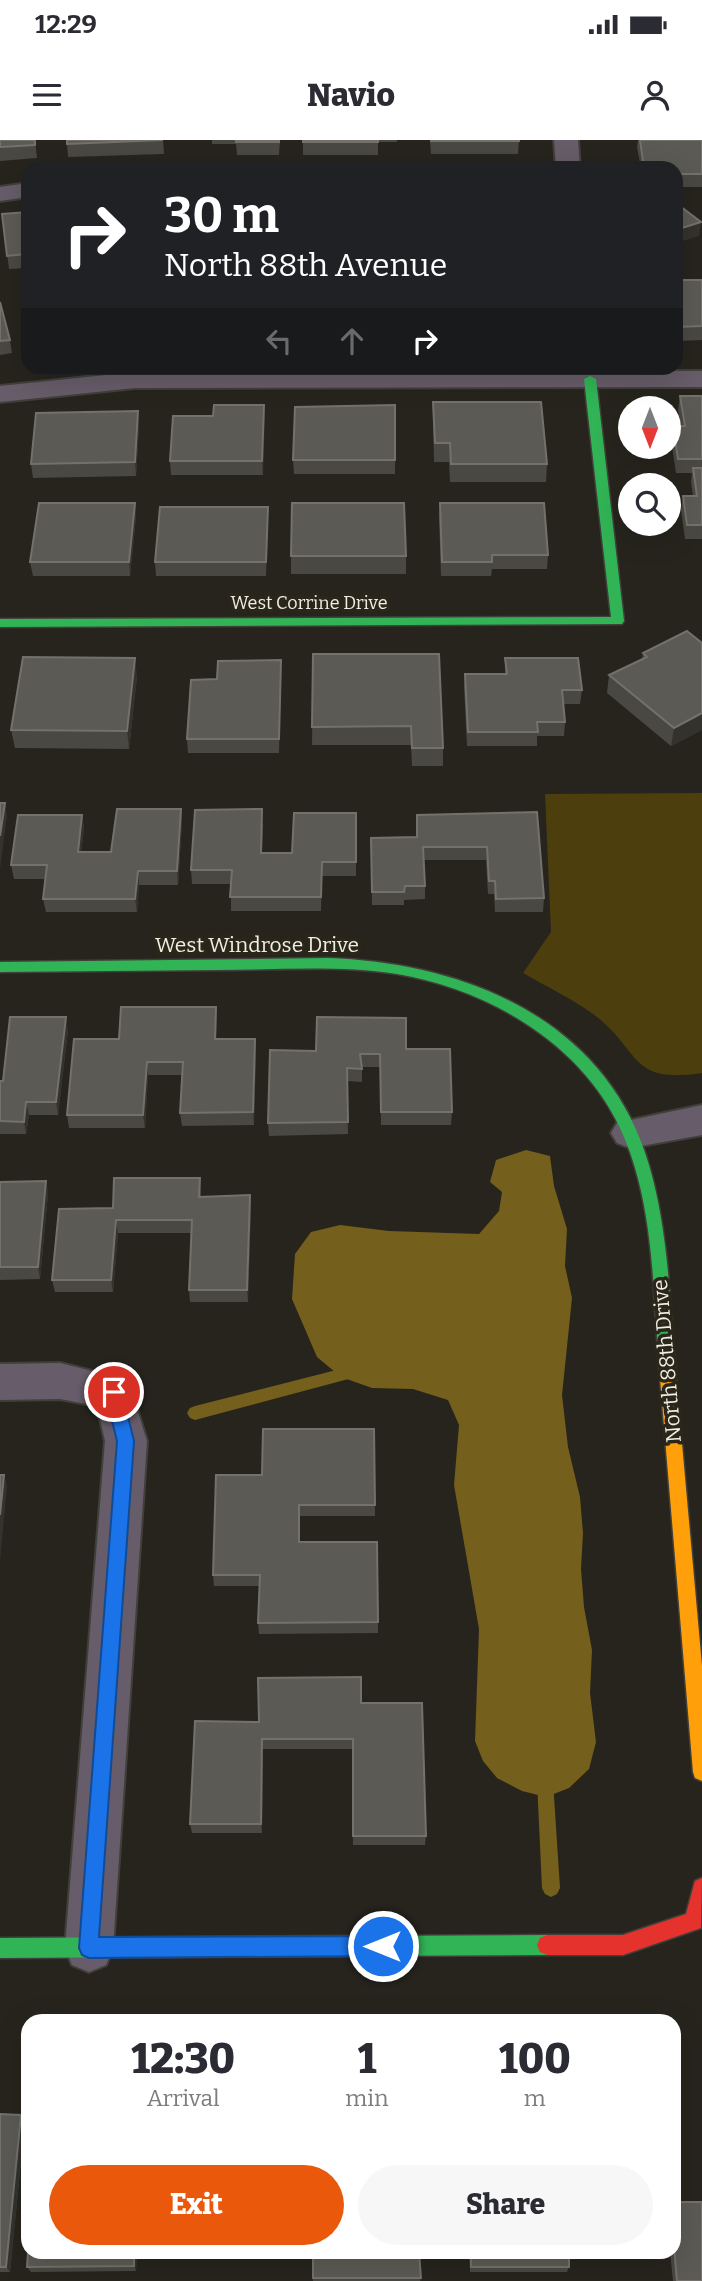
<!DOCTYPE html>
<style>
:root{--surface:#fff;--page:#f7f7f7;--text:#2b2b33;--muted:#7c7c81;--accent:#ea580c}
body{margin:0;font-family:Bitter,serif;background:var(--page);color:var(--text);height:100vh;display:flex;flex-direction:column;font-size:26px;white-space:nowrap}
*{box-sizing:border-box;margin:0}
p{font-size:23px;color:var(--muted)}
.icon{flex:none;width:38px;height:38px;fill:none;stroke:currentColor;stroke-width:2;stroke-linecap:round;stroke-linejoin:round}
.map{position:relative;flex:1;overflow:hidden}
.side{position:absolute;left:21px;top:1874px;width:660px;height:245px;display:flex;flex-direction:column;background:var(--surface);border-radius:21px;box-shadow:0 7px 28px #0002}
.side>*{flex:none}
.guide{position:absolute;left:21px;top:21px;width:662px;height:214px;border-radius:21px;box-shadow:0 7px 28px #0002;background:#202124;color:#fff;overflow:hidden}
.needle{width:46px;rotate:180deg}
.controls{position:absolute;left:618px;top:256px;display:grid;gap:14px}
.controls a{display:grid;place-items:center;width:63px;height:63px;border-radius:50%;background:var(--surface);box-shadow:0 7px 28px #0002;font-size:35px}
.pin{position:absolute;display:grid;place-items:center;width:60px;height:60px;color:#fff;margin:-30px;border:4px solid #fff;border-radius:50%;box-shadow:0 2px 7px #0007}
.me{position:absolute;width:77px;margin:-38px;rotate:270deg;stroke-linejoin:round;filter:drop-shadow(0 0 5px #0008)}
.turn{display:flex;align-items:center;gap:24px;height:147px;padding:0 28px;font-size:32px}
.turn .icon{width:91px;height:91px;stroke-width:2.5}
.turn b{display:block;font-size:49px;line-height:60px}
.lanes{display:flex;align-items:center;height:66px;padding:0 28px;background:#0003;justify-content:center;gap:35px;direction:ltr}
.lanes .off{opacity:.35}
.eta{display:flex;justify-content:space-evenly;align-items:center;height:119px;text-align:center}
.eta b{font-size:42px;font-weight:800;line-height:49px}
.primary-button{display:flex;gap:14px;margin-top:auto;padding:14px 28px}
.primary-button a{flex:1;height:80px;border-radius:42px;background:var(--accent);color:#fff;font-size:28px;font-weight:800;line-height:80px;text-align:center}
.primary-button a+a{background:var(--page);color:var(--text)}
.status{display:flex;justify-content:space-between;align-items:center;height:49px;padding:0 35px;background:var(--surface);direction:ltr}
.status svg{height:19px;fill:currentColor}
header{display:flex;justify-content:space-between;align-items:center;height:91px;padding:0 28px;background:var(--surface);font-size:32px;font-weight:800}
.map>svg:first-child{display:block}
</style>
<div class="status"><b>12:29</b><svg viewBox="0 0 49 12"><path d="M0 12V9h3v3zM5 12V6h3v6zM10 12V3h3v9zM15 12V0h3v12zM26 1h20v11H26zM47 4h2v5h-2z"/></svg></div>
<header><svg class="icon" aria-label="menu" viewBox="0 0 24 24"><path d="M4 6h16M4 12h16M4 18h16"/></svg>Navio<svg class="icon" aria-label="person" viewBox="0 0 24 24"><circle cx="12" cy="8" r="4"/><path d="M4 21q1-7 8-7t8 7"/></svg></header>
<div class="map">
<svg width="702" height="2141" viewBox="0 0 702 2141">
<rect width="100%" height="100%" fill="#26241d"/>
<!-- green -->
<path fill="#4d3e0d" d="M702 653V933C630 944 641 912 597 877 575 860 547 847 523 833L551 792 545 654Z"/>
<!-- water -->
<path fill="#755f1c" d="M526 1010 550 1016 554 1046 567 1089 565 1126 572 1158 562 1255 568 1307 580 1357 583 1393 581 1429 584 1467 592 1510 590 1553 596 1602 589 1629 569 1648 546 1657 522 1651 497 1638 483 1621 475 1601 479 1489 454 1345 459 1285 448 1260 413 1249 372 1248 341 1237 317 1217 292 1159 295 1114 311 1092 340 1085 389 1091 479 1094 499 1071 502 1052 490 1042 496 1020Z"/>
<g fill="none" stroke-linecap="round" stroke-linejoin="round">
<!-- stream -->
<path fill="#755f1c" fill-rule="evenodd" d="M356 1225 361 1227 363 1231 361 1235 356 1237 195 1280 190 1278 187 1273 190 1268 195 1266Z
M545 1633 551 1635 553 1641 560 1748 557 1754 551 1757 545 1754 542 1748 537 1641 539 1635Z"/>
<defs>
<path id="street" d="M554 0H578L580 28H556Z
M28 43V57L0 61V47Z
M702 231V247L135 248 0 262V246L135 232Z
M702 965V995L630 1008 617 1003 611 993 617 983Z
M60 1223 128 1240 147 1301 113 1808 106 1825 89 1832 72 1825 65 1808 105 1301 97 1266 60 1259 0 1260V1224Z"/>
<path id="fast" d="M590 236 596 239 624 481 622 484 0 487V479L611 477 584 239Z
M328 818C467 823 607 880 649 1025 668 1090 670 1159 675 1226L673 1231 667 1233 661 1231 659 1226C653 1150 654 1068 624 997 586 906 491 850 397 834 338 825 277 830 217 830 145 831 72 831 0 832V822Z
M547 1795 554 1798 557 1805 554 1812 547 1815 0 1818V1798Z"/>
<path id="slow" d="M667 1219 673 1221 675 1226 702 1526V1641L695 1638 693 1632 659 1226 661 1221Z"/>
<path id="jam" d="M702 1738 701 1788 623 1815H547L540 1812 537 1805 540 1798 547 1795H623L686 1774 695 1741Z"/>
</defs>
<!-- street casing -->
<use href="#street" stroke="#413f3a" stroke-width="4"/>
<!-- fast casing -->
<use href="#fast" stroke="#413f3a" stroke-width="3"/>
<!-- slow casing -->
<use href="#slow" stroke="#413f3a" stroke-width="3"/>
<!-- jam casing -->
<use href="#jam" stroke="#413f3a" stroke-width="3"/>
<!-- street -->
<use href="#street" fill="#675c69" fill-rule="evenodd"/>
<!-- fast -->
<use href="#fast" fill="#30b455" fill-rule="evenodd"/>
<!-- slow -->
<use href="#slow" fill="#ff9f0a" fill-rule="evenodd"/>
<!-- jam -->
<use href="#jam" fill="#e5322d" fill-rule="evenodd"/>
</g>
<!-- wall -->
<path fill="#4a4842" d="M0 0H35L37 18 0 21Z
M163 0 164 14 68 17 67 4Z
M212 0H280L279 15H237L236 4H212Z
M303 0H397V2H378V15H303Z
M430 0H519L518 14H431Z
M638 0H702V47H676V28H641L637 7Z
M28 72V128L9 129 2 74Z
M676 140H702V200L676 201Z
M0 162 10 200 12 213 0 215Z
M680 256H702V399H685L681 370 683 356H693L691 342 692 333H676L671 300 673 286H681L678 270Z
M433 262 547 324 546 342H450L449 322H434L433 281Z
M264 265 263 335H171L170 321 213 276Z
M395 265V334H294L293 320Z
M139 285 136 336 33 338 31 324Z
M135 363 136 377 130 436H33L30 422Z
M440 363 548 415 547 429H492L491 436H441L439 377Z
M268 381 266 436H156L155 422Z
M291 416H406V434H291Z
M702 503V590L671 606 607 553 609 535 642 519 643 513Z
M313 514 443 608V626H412L411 605H312Z
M505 518 582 550 580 564H564L565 582 564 596H537V606H467L464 547 465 534H505Z
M281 534 279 613H188L187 599 217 539Z
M137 536 129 609 15 608 11 590Z
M181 669 182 682 178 745H139L137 772H46L43 759 46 739H14L11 725 82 675 84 688 81 712H111Z
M537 672 544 758 543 772H495L494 754H488L486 720H424L425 746V759L404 760V765H372L371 698 417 697V675Z
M356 673V736H322L321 771H231V744H192L191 730 263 683 262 713H292Z
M216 867 217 880 216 899H255L256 912 254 985 182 986 180 973 182 935H148L145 988H69L67 975 119 899Z
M68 890 58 975H29L26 994H0V941H3Z
M406 909 452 972 451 985H381L380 927H362V942L347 941 348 994 269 996 268 983 316 911Z
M200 1038 201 1057 250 1055 251 1067 248 1162H190L189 1150 191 1093H118L113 1152H55L52 1140 113 1068Z
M46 1041 48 1054 40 1139 0 1140V1042Z
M374 1289 375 1376H299L300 1402 378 1482V1493L259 1494 258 1483 260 1446H214L213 1435 262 1335Z
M361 1563 426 1696 425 1705H353V1609H263L262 1693H192L190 1684 259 1582Z
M0 1974 21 1975 25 1981 10 2132H0Z
M674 2062 702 2141H673L670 2112H674Z
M137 2112 136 2131 31 2132 27 2127Z
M187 2112H285V2115L189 2117Z
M313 2112 421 2138 420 2141H313Z
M469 2112H569V2127L567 2132H470Z"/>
<!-- shaded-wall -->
<path fill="#34322c" d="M701 82 699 96 676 103V90Z
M264 265 265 279 263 335 262 321Z
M138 271 139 285 136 336 135 322Z
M135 363 136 377 130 436 129 422Z
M135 518 137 536 129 609 127 591Z
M702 573V590L671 606 674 588Z
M5 663 7 676 0 729V696Z
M181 669 182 682 178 745 177 731Z
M82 675 84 688 80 726 78 712Z
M138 731 139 745 137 772 135 759Z
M216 867 217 880 216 913 215 899Z
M66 877 68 890 58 975 56 962Z
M255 899 256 912 254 985 253 972Z
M147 922 148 935 145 988 143 975Z
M26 962 29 975 26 994 24 982Z
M46 1041 48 1054 40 1139 38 1127Z
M250 1055 251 1067 248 1162 247 1150Z
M116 1080 118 1093 113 1152 111 1140Z
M4 1335 7 1346 0 1421V1375Z
M262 1599 263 1609 262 1693 261 1684Z
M21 1975 25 1981 10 2132 6 2127Z
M134 2112H137L136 2131 134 2126Z"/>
<!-- building -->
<path fill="#5c5a54" stroke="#73716a" stroke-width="2" d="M0 0H35V5L0 7Z
M67 0H163L67 4Z
M236 0H279V2H236Z
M303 0H378V2H303Z
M431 0H519V1H431Z
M640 0H702V34H676V28H644Z
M676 63 701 82 676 90Z
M28 72V120L26 114 7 116 2 74Z
M676 140H702V186L678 187 676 175Z
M0 162 10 200 0 201Z
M680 256H702V319H678L673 286H685Z
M433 262H541L547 324H451L450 303H435Z
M214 265H264L262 321H170L173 276H213Z
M395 265V320H293L295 267Z
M138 271 135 322 31 324 36 273Z
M693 328H702V385H687L683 356H697Z
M39 363H135L129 422H30Z
M292 363H404L406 416H291Z
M440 363H544L548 415H492V422H442Z
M160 367H268L266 422H155Z
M687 491 702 503V573L674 588 609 535 647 517 643 513Z
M313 514H439L443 608H412L411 586 312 587Z
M23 517 135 518 127 591 11 590Z
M505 518H578L582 550H562L565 582H537L538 592H468L465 534H507Z
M281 520 279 599H187L191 540 217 539 218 521Z
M0 663H5L0 696Z
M117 669H181L177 731H138L135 759H43L47 725H11L18 675H82L78 712H111Z
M262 669 261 713H292L294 673H356V722H322L321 757H230L232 730H191L195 670Z
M537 672 544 758 496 759 495 741H489L487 707H423L425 746H405L404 752H372L371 698 417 697V675Z
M121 867H216L215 899H255L253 972 180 973 183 922H147L143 975H67L74 899H119Z
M10 877H66L56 962H26L24 982 0 981V941H3Z
M317 877 406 878V909H450L452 972H381L380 914H360L362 929 347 928 348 982 268 983 270 910 316 911Z
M114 1038H200L199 1057 250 1055 247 1150H189L192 1080H116L111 1140H52L59 1069 113 1068Z
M46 1041 38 1127H0V1042Z
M263 1289H374L375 1365H299V1402H377L378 1482 258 1483 260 1435H213L216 1335H262Z
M0 1335H4L0 1375Z
M361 1537V1563H422L426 1696H353V1599H262L261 1684H190L195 1581 259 1582 258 1538Z
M0 1974 21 1975 6 2127H0Z
M674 2062H702V2141H677L674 2107Z
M28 2112H134V2126L27 2127Z
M313 2112H419L421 2138H313Z
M471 2112H569V2127H471Z"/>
<!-- route -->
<path fill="#1a73e8" stroke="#114b97" stroke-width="2" d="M114 1245 122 1252 134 1301 99 1797 383 1796 390 1799 393 1806 390 1813 383 1816 89 1818 82 1815 79 1808 117 1301 105 1252Z"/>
<g text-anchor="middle" stroke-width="7" stroke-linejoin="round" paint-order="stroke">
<!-- far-street labels -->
<g font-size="18" fill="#f0ede4" stroke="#2a2619">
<text x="309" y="469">West Corrine Drive</text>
</g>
<!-- street labels -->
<g font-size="21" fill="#f0ede4" stroke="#2a2619">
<text x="257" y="812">West Windrose Drive</text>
<text transform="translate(667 1221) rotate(-95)" y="7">North 88th Drive</text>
</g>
</g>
</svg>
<div class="controls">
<a><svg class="needle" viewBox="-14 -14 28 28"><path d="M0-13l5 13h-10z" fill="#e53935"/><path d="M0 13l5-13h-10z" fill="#7c7c81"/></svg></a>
<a><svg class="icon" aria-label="search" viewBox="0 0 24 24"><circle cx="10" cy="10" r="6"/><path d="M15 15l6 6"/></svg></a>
</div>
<div class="pin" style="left:114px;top:1252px;background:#d93025"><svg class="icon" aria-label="arrive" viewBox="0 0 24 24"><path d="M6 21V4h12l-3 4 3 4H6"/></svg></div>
<svg class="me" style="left:383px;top:1806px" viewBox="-20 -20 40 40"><circle r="17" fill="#1a73e8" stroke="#fff" stroke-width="3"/><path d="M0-11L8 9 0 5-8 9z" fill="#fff"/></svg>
<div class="guide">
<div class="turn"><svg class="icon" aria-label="right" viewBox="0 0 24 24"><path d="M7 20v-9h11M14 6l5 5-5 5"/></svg><div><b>30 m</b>North 88th Avenue</div></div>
<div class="lanes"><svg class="icon off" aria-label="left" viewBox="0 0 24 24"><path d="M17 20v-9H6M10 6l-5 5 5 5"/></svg><svg class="icon off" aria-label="ahead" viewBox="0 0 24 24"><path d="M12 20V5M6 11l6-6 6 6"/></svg><svg class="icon" aria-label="right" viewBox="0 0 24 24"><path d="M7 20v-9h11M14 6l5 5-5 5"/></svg></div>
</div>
<section class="side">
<div class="eta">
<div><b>12:30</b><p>Arrival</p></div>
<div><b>1</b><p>min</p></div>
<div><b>100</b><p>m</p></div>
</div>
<div class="primary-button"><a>Exit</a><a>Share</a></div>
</section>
</div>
